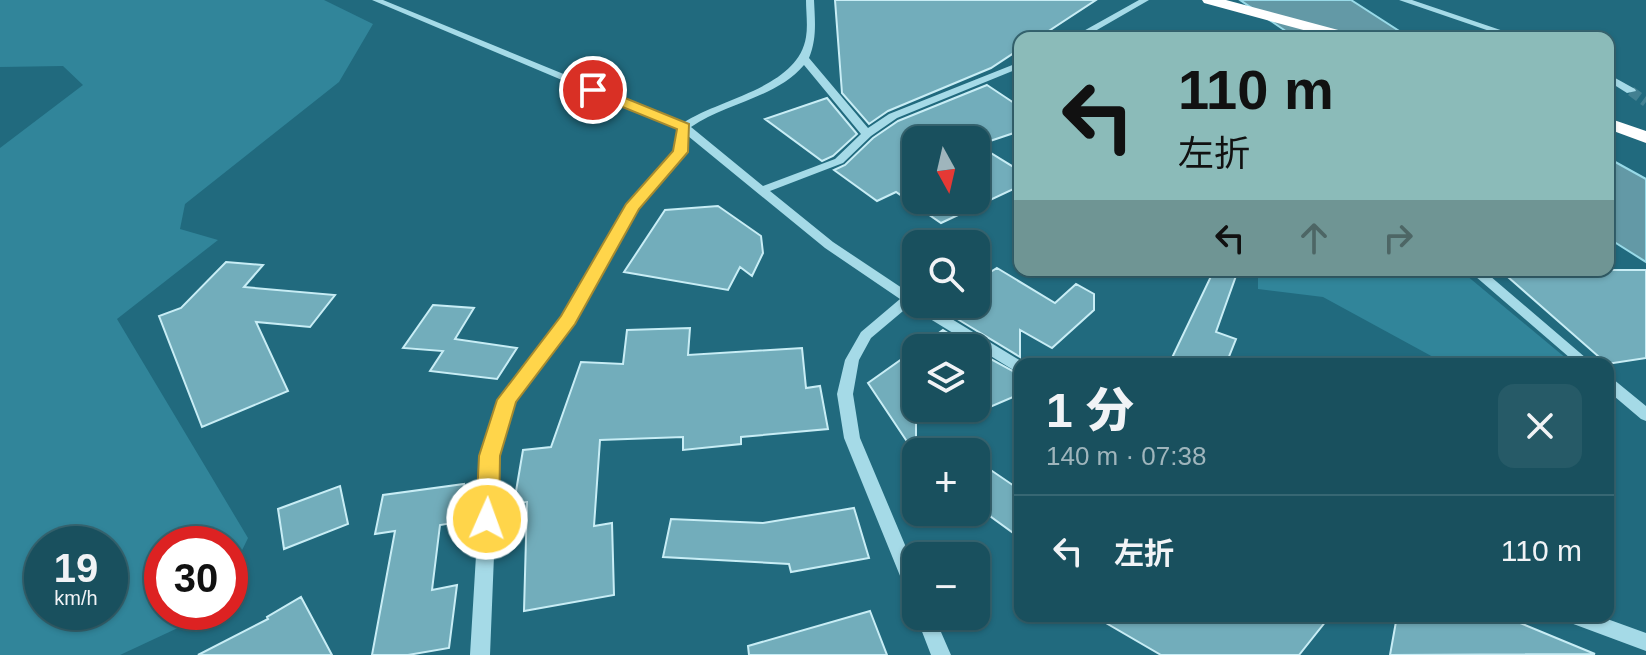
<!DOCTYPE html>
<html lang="ja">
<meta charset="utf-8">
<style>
:root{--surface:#19505e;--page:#265a67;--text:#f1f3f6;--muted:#9fb5bc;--line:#376773}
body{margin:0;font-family:Arial,"Noto Sans JP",sans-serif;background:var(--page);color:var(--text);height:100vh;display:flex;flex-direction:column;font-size:30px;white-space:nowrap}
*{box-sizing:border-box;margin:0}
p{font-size:26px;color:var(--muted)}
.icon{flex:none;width:44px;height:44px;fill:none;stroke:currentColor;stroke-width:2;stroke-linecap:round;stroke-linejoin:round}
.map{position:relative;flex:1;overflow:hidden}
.sheet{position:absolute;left:1014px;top:358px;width:600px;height:264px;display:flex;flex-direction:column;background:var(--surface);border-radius:16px;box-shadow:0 2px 6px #0004,0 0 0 2px var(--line)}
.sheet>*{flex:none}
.top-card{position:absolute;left:1014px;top:32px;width:600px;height:244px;border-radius:16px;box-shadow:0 2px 6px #0004,0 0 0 2px var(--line);background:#8bbbb9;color:#111;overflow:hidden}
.needle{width:52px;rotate:172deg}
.tools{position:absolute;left:902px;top:126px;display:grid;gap:16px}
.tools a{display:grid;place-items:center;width:88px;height:88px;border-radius:16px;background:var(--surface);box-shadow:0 2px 6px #0004,0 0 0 2px var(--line);font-size:40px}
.speed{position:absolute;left:24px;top:526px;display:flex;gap:16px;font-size:40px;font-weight:700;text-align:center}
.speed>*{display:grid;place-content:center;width:104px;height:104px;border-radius:50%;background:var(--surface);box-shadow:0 2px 6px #0004,0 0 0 2px var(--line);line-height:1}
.speed small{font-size:20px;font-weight:400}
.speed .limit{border:12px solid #d22;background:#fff;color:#111}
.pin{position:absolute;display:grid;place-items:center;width:68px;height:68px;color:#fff;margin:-34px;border:4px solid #fff;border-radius:50%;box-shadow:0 2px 8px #0007}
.me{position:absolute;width:88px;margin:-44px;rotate:2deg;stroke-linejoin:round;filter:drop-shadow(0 0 6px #0008)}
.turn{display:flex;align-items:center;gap:28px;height:168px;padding:0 32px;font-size:36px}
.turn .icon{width:104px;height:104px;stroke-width:2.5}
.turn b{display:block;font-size:56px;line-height:68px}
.lanes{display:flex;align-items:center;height:76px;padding:0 32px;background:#0003;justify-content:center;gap:40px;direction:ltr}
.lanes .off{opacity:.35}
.round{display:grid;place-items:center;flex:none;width:84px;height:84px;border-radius:16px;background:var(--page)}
.head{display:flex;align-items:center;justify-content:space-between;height:136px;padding:0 32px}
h1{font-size:48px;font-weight:800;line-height:60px}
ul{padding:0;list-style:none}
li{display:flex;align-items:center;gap:24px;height:112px;padding:0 32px;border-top:2px solid var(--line)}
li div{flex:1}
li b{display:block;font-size:30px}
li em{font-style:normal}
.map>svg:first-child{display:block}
</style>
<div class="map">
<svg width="1646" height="655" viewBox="0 0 1646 655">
<rect width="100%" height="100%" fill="#216a7e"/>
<!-- green -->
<path fill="#31859a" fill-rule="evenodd" d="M0 0H324L373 24 339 82 185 204 180 229 218 240 117 319 248 538 230 575V544H162V612H212L120 655H0V148L83 85 63 66 0 67ZM42 544H110V612H42Z
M1258 270H1460L1573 364H1446L1323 297 1258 289Z"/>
<!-- water -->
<path fill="#6399a6" stroke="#98dae8" stroke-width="2" d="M1240 0H1351L1410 38H1296Z
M1608 158 1646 179V262L1608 238Z"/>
<!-- building -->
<path fill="#72adbb" stroke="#c8edf5" stroke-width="2" fill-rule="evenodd" d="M835 0H1096L1038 38H1020V49L991 68 888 111 869 124 842 93Z
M987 85 1020 107V131L978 145 1020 171V186L941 223 896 192 877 201 834 170 845 165 873 138 898 121ZM916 140H976V200H916Z
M827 98 857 134 833 156 822 161 765 119Z
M718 206 761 236 763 253 752 276 740 267 728 290 624 272 665 210Z
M226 262 263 265 244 287 335 295 310 327 256 322 288 391 202 427 159 316 181 308Z
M997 268 1055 303 1076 284 1094 294V310L1052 348 1020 330V357L959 320 976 307V281Z
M1214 270 1237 273 1216 332 1236 339 1226 364H1169Z
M1500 270H1646V358L1607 364Z
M433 305 474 308 455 339 517 348 497 379 430 371 443 351 403 348Z
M690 328 688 355 802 348 806 388 820 386 828 429 741 437V444L683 450V437L600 440 594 526 612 523 614 595 524 611 527 502 514 503 523 450 551 447 581 362 623 364 627 330Z
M943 330 972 348H918Z
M916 349V455L868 383Z
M976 351 1020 375V394L976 413Z
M976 460 1020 490V538L976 506Z
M464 484 459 522 440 525 432 590 457 585 449 648 408 655H372L395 531 375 534 383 495Z
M340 486 348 524 284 549 278 509Z
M854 508 869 558 791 572 789 564 663 557 671 519 763 523Z
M301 597 332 655H198L268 619 267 617Z
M870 611 887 655H749L748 646Z
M1094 616H1330L1299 655H1161Z
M1397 616H1503L1595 654 1390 655Z"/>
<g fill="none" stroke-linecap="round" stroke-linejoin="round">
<!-- minor-tunnel -->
<path stroke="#428091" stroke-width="10" stroke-dasharray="10 5" stroke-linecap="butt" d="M1631 91 1646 102"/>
<!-- minor -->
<path fill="#a5dae7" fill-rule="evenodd" d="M372 0H383L683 123C720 98 798 88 806 37 808 25 806 12 806 0H814C815 21 817 39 809 58L868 128 889 114 1020 62V68L897 118 871 136 843 163 770 191 833 242 914 296 916 304H927L1026 364H1020V372L1015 371 909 306 871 338 859 360 853 394 860 438 916 571V601L910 599 907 593 844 438 837 394 845 360 861 332 900 299 825 248 688 136 686 152 637 208 573 322 514 402 498 456 490 655H470L482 456 499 400 563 316 628 204 675 151 678 129ZM804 65 861 134 835 159 763 186 691 127C726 103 776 98 804 65Z
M1139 0H1149L1083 38H1071Z
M1399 0H1412L1524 38H1510Z
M1608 74 1635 89 1636 91 1627 93 1608 81Z
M1468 270H1483L1593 364H1577Z
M1608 378 1613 379 1646 406V421L1641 419 1608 391Z
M916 616H934L951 655H931Z
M1566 616H1599L1646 633V651L1568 622Z"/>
<!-- highway -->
<path fill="#fff" fill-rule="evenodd" d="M1202 0H1226L1357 35 1359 38H1333L1204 3Z
M1608 118 1646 131V143L1608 129Z"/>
</g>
<!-- route -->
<path fill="#ffd54a" stroke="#a68a30" stroke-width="2" d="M588 87H598L689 124 688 152 639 209 575 324 516 402 500 456 499 519 495 526 487 529 480 526 476 519 479 456 497 400 561 316 626 204 673 151 677 129 588 93Z"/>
</svg>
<div class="tools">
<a><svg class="needle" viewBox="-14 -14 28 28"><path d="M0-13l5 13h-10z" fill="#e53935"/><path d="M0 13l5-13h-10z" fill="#9fb5bc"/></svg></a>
<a><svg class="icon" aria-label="search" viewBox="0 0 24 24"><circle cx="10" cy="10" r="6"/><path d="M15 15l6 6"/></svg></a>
<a><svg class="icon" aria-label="layers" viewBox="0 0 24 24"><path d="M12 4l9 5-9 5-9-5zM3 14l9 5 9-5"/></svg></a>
<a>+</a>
<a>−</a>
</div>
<div class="speed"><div>19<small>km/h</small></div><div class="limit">30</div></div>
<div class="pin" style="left:593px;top:90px;background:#d93025"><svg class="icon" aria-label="arrive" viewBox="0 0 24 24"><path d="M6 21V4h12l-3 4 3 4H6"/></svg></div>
<svg class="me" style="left:487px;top:519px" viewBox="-20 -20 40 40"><circle r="17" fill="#ffd54a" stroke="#fff" stroke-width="3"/><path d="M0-11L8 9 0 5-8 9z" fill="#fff"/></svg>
<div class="top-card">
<div class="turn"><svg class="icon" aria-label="left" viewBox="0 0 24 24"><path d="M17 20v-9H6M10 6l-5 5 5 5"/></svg><div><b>110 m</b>左折</div></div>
<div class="lanes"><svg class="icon" aria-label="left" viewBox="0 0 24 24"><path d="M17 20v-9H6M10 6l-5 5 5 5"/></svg><svg class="icon off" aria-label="ahead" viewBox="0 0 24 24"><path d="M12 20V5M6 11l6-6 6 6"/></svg><svg class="icon off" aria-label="right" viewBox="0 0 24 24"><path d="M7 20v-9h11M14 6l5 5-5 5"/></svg></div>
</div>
<section class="sheet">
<div class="head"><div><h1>1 分</h1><p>140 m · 07:38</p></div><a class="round"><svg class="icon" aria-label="close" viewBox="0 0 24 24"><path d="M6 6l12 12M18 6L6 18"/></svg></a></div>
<ul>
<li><svg class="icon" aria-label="left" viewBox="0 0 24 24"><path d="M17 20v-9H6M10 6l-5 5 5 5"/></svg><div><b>左折</b></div><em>110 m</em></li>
</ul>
</section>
</div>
